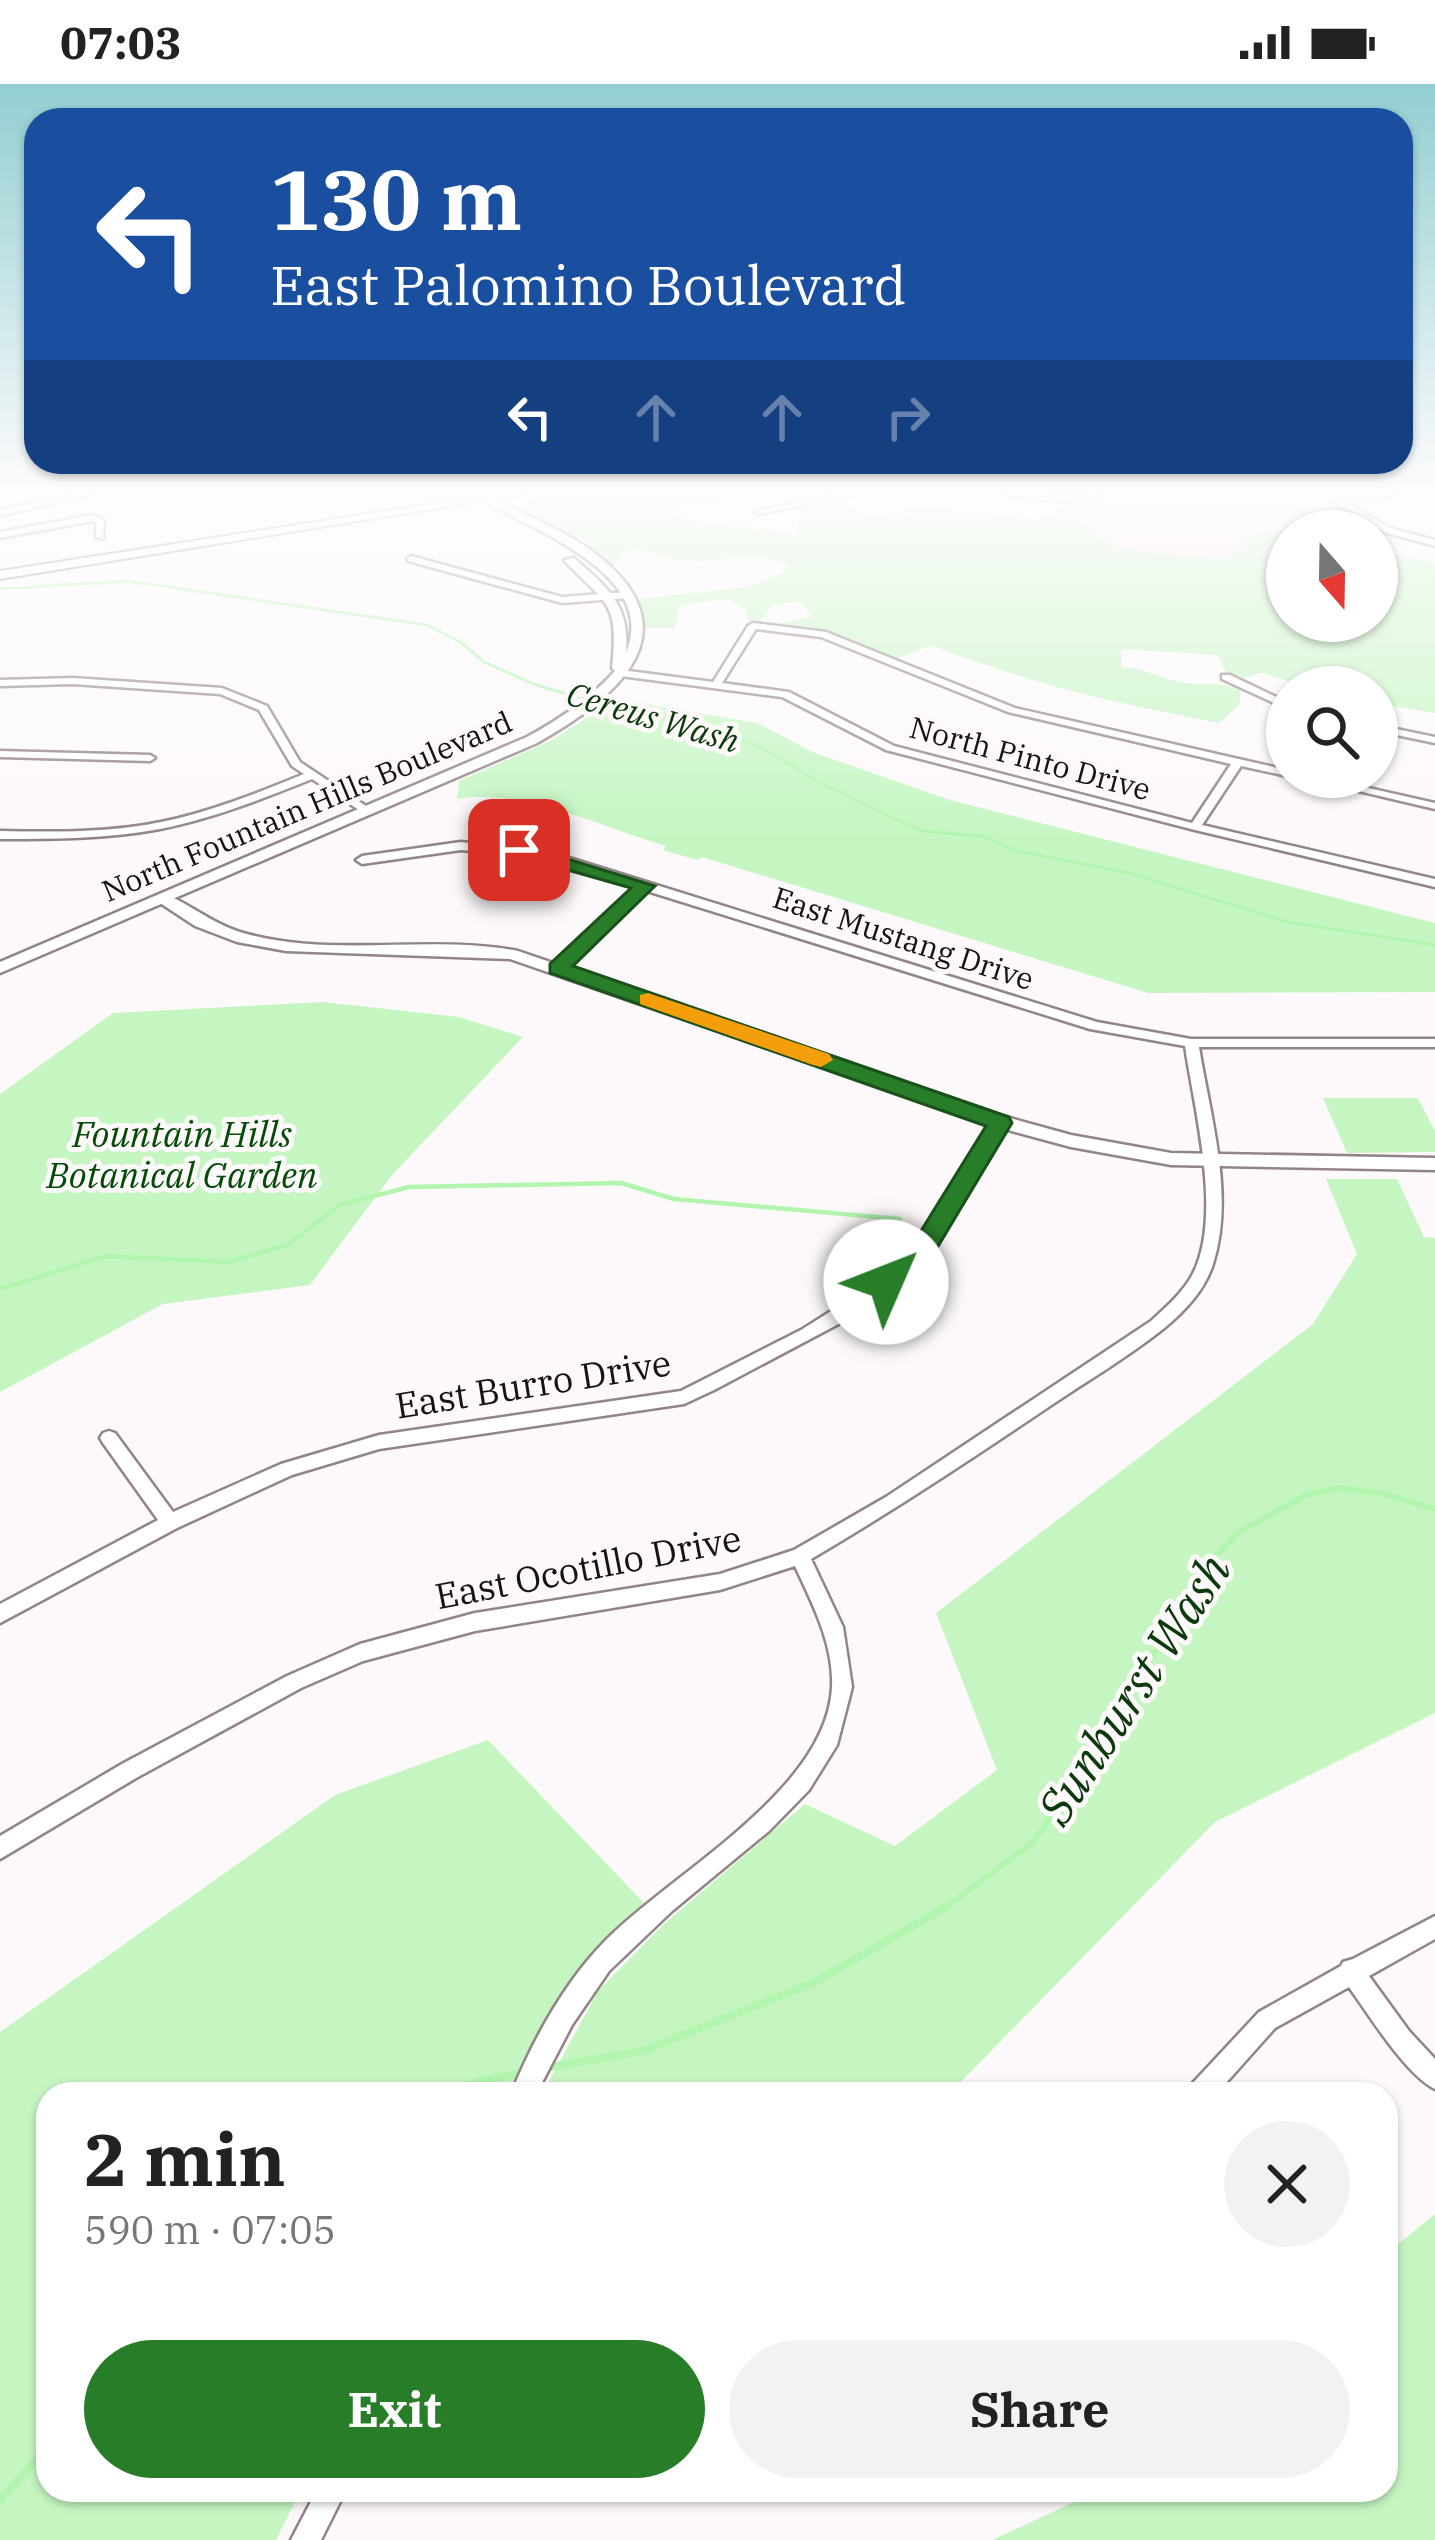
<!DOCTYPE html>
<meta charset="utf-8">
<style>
:root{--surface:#fff;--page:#f2f2f2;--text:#222;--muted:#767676;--accent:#287d29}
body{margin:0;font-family:"IBM Plex Serif",serif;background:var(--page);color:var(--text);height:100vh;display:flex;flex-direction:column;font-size:45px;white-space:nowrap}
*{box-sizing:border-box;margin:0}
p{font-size:39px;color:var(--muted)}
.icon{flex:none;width:66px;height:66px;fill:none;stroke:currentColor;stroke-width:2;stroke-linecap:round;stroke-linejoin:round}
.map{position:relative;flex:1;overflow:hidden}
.details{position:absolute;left:36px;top:1998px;width:1362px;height:420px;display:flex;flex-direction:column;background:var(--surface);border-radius:36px;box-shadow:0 3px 9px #0004}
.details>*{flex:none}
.hud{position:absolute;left:24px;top:24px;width:1389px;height:366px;border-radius:36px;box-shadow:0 3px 9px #0004;background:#1a4fa0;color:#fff;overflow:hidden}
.needle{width:78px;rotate:160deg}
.controls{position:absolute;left:1266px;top:426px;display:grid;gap:24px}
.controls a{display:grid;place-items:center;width:132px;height:132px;border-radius:50%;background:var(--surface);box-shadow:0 3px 9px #0004;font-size:60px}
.pin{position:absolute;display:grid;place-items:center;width:102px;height:102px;color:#fff;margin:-51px;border-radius:24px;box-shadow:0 6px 18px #0006}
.me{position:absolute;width:132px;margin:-66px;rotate:46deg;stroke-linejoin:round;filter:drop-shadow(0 0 9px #0008)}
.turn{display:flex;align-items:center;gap:42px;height:252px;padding:0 48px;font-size:54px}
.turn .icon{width:156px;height:156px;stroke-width:2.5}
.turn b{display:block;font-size:84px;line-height:102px}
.lanes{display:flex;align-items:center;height:114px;padding:0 48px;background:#0003;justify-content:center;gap:60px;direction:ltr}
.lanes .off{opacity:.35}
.round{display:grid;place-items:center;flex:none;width:126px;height:126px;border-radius:63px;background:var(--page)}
.headline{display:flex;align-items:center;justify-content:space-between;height:204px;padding:0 48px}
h1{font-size:72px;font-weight:800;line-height:90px}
.primary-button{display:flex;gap:24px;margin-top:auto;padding:24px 48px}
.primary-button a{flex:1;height:138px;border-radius:72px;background:var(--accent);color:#fff;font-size:48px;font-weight:800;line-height:138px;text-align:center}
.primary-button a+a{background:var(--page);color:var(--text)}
.status{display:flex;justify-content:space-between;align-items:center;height:84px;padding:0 60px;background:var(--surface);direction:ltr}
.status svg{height:33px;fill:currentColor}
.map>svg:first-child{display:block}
</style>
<div class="status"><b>07:03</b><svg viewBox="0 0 49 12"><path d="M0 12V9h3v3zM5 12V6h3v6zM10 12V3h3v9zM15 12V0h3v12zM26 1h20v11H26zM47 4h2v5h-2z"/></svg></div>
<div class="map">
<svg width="1435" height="2456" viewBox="0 0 1435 2456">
<rect width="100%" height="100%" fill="#fdf9fa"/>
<!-- built -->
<path fill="#f9ebee" d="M1151 410H1274L1321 439 1271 451 1246 452 1248 459 1230 475 1195 474 1118 466 1062 425Z"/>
<!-- green -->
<path fill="#c5f6c2" d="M558 410H736L710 421 685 417 666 432 795 450 804 421 838 415 868 432 902 435 908 430 903 421 1035 436 1062 425 1118 466 1229 475 1248 459 1243 451C1275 455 1307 431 1336 447H1287V537H1377V467L1435 479V629L1377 619V603H1310L1261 589 1243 594 1225 587 1218 571 1121 565 1122 583C1142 584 1153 591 1171 596 1196 604 1216 594 1241 607L1239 621 1219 639C1113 618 1032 601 931 561L896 575 831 550 771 541 812 533 800 517 773 521 760 538 748 537 745 525 728 515 680 521 675 544H646L638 515 746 503 784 489 788 482C755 462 708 483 671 475 655 471 645 463 625 467L612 484 578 463 586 458 520 426 529 415Z
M616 615 757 639 815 669 950 716 1435 839V908L1148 909 702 773 697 776 663 766 666 762C602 743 523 704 457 715L459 697 552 656Z
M323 918 459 933 523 953 392 1091 310 1201 163 1220 0 1308V1010L113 929Z
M1323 1014H1418L1435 1047V1068L1347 1069Z
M1326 1095H1397L1424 1153 1435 1154V1629L1215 1738 949 2010H542L598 1907 664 1840 805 1720 895 1762 997 1686 936 1529 1313 1240 1357 1170Z
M488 1656 646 1821C577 1885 553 1930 506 2010H48V2406H301L276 2456H0V1948L335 1711Z
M1435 2130V2456H992L1100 2406H1386V2170Z"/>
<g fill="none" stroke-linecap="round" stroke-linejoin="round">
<!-- stream-far3 -->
<path stroke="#b2f5ae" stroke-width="3" d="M0 505 128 497 427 541 462 559 484 578 531 599 610 624 709 643 764 665 820 699 921 747 981 752 1018 767 1129 789 1288 838 1435 861"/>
<!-- stream-far2 -->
<path stroke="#b2f5ae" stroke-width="4.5" d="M0 1205 106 1172 228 1178 287 1161 340 1121 409 1103 621 1099 674 1115 900 1135"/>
<!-- stream-far1 -->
<path stroke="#b2f5ae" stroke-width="6" d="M942 1826 1033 1758 1103 1662 1199 1489 1239 1448 1306 1411 1339 1404 1381 1409 1435 1425"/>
<!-- stream -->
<path stroke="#b2f5ae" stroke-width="8" d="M545 1984 643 1967 815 1898 946 1823
M447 2010 483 1996 522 1989
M0 2416 48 2363"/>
<defs>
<path id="minor" d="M77 410H94L0 432V426Z
M839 410H858L758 430 754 427Z
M999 410 1068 412 1107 410 1068 418Z
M1376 410H1399L1347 419 1390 444 1435 456V462L1384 448 1335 418Z
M92 431 104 436 103 455 96 453V438L92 437 0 454V448Z
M411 472 562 513 627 508 632 511 627 514 562 519 408 477 407 475Z
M753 539 826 548 1015 624 1287 686V692L1241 682 1202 741 1435 795V803L1195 746 886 666 782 613 621 592 616 589 621 586 713 598 748 542ZM756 545 821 553 1008 628 1231 680 1192 739 894 662 789 608 722 599Z
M1222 591H1230L1287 618V625L1222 595Z
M73 594 222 604 267 622 300 678 372 726 362 728 312 695C262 715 212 735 160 745 107 755 53 755 0 755V747C54 748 108 749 161 738 210 728 258 709 304 690L292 682 259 626 220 610 73 600 0 602V596Z
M1377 641 1435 653V659L1377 647Z
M0 667 150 671 155 674 150 677 0 673Z
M1299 693H1320L1435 719V725Z
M461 758 550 768 1097 938 1191 955H1435V963H1199C1210 1032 1235 1111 1213 1180 1205 1206 1184 1228 1163 1245 1128 1273 1087 1297 1050 1322 971 1375 893 1427 811 1475L843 1543 852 1603 837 1661 809 1706 769 1747 672 1827 609 1887 572 1941 536 2010H511C533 1956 565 1897 607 1855 674 1788 827 1706 832 1603 834 1560 812 1519 795 1482L720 1506 475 1547 363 1577 301 1604 136 1694 0 1775V1752L122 1680 287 1592 360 1560 475 1529 720 1490 794 1466 886 1413 1151 1237C1165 1224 1180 1211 1190 1195 1225 1138 1194 1025 1185 962L1090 945 647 807 563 887H553V881L637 803 545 774 461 766 362 780 356 776 362 772Z
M1000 1033 1007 1038 944 1150 923 1179 905 1196 848 1235 714 1306 684 1320 379 1365 292 1391 177 1444 0 1539V1520L158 1436 103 1359 100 1354 103 1349 109 1347 115 1349 173 1428 281 1380 379 1351 681 1307 801 1246 893 1188 911 1171 933 1142 993 1038Z
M1435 1832V1855L1369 1892 1409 1947 1435 1975V2005C1406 1991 1369 1931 1349 1903L1275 1944 1216 2010H1188L1191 2001 1259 1928 1341 1882 1343 1878 1353 1875Z
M317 2406H346L321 2456H291Z"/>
<path id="tertiary" d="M163 809C192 821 215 842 247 850 335 874 429 850 518 867L1006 1033 1071 1051 1171 1069 1435 1074V1086L1171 1081 1071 1063 993 1042 510 875 286 867 237 858 195 842 157 817 155 814Z"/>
<path id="secondary" d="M484 413H492C531 435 580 452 612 484 690 559 603 622 537 659L0 889V878L527 653C560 635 590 615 615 587L612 584C619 516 607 522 564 476L574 474C607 504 630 520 626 568 659 491 535 447 484 417Z"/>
<path id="primary" d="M495 410H525L0 495V487Z"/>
</defs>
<!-- minor casing -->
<use href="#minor" stroke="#938487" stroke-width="5"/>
<!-- tertiary casing -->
<use href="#tertiary" stroke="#938487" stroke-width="5"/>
<!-- secondary casing -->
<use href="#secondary" stroke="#938487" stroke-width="5"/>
<!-- primary casing -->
<use href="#primary" stroke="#938487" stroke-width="4"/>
<!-- minor -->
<use href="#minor" fill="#fff" fill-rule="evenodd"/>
<!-- tertiary -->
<use href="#tertiary" fill="#fff" fill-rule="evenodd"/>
<!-- secondary -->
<use href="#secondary" fill="#fff" fill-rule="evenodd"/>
<!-- primary -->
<use href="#primary" fill="#fff" fill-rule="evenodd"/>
</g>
<!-- sky -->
<linearGradient id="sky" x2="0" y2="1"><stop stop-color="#92ced1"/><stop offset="0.54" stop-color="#fefcfd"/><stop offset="1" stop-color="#fefcfd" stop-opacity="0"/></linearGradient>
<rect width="1435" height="754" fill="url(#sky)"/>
<!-- route -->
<path fill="#287d29" stroke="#1a511b" stroke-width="3" d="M519 760 655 802 573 882 1009 1033 1012 1039 925 1184 886 1208 873 1198 906 1171 986 1042 550 889V880L631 804 512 770V761Z"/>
<!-- slow -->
<path fill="#f59e0b" d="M648 909 829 970 833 976 821 983 813 981 640 920V911Z"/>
<g text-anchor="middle" stroke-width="10" stroke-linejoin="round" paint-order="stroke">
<!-- far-street labels -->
<g font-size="30" fill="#171213" stroke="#fdf9fa">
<text transform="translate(1030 675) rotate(15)" y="10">North Pinto Drive</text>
<text transform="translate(307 723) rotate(-23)" y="10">North Fountain Hills Boulevard</text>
<text transform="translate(903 855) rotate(18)" y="10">East Mustang Drive</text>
</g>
<!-- far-water labels -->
<g font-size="33" font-style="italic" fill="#0c3a0d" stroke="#fdf9fa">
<text transform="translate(653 633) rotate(16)" y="12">Cereus Wash</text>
</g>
<!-- park labels -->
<g font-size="36" font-style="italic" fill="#034b07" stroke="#fdf9fa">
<text x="182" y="1063">Fountain Hills<tspan x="182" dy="41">Botanical Garden</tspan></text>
</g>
<!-- street labels -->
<g font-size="36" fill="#171213" stroke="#fdf9fa">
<text transform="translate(533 1300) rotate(-9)" y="13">East Burro Drive</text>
<text transform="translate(588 1483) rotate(-11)" y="13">East Ocotillo Drive</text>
</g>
<!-- near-water labels -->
<g font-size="48" font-style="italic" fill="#0c3a0d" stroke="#fdf9fa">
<text transform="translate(1134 1605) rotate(-57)" y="17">Sunburst Wash</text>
</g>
</g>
</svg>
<div class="controls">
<a><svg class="needle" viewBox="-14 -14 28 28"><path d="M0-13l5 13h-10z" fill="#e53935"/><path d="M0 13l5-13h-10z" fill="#767676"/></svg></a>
<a><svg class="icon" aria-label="search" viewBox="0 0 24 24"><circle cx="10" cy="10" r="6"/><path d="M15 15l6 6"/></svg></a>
</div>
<div class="pin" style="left:519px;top:766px;background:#d93025"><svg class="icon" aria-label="arrive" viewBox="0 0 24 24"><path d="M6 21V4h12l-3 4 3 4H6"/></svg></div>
<svg class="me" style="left:886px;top:1198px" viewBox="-20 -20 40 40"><circle r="19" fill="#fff"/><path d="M0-13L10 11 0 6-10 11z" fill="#287d29"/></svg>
<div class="hud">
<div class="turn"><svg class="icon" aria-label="left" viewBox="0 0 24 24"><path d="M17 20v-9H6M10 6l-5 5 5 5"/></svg><div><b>130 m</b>East Palomino Boulevard</div></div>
<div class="lanes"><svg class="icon" aria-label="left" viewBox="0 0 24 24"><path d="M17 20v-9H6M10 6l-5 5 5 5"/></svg><svg class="icon off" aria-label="ahead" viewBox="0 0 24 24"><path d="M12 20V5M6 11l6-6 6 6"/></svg><svg class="icon off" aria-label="ahead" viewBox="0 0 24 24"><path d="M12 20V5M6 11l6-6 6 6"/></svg><svg class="icon off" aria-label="right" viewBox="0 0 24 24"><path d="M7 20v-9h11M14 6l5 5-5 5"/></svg></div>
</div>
<section class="details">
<div class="headline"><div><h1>2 min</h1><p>590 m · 07:05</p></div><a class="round"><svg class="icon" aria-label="close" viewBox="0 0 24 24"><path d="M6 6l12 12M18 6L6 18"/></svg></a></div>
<div class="primary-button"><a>Exit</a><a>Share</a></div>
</section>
</div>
